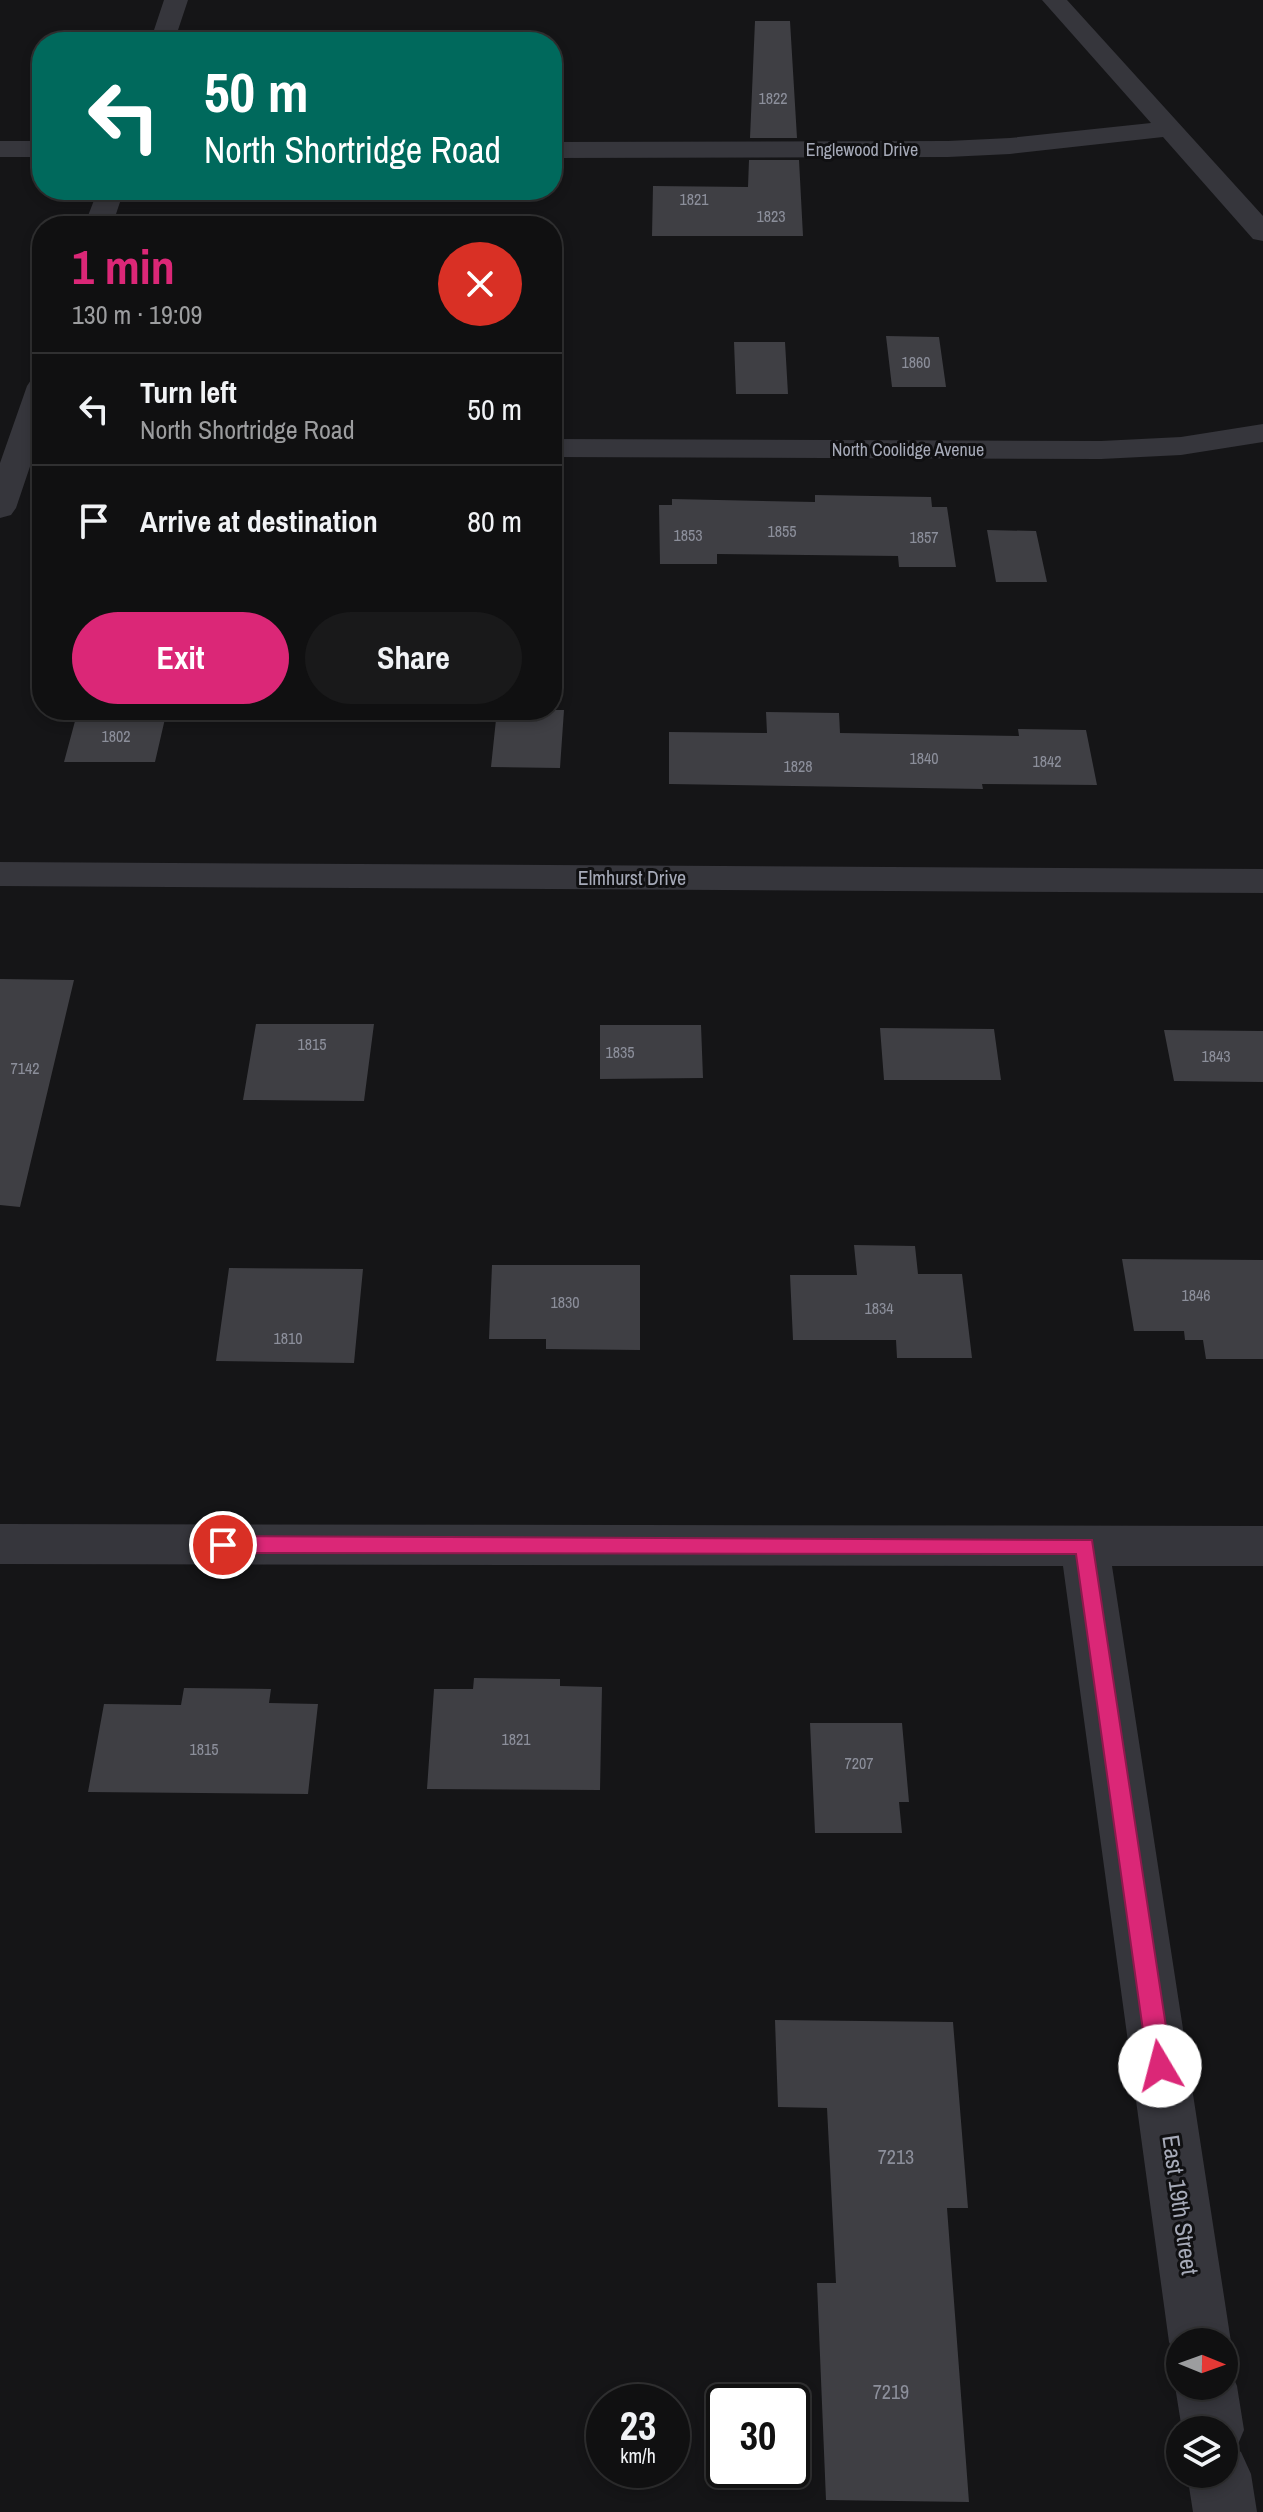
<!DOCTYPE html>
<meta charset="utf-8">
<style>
:root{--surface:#101011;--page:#19191a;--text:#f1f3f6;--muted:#9c9d9f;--line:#303031;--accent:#db2777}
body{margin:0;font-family:"Archivo Narrow",sans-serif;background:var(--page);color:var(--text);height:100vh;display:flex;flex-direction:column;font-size:30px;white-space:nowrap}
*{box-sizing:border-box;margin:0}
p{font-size:26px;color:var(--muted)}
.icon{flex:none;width:44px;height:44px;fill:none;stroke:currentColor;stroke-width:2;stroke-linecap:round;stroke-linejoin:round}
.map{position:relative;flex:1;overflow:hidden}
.side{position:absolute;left:32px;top:216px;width:530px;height:504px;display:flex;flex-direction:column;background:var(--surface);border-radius:32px;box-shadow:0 4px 12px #0003,0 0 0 2px var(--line)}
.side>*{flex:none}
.hud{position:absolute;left:32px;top:32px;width:530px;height:168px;border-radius:32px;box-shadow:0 4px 12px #0003,0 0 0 2px var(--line);background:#00695c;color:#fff;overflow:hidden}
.needle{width:52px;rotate:91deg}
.tools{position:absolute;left:1166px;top:2328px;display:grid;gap:16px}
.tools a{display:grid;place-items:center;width:72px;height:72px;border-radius:50%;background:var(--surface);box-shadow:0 4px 12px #0003,0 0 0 2px var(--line);font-size:40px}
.speed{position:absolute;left:586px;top:2384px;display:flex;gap:16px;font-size:40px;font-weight:700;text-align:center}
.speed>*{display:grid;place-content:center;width:104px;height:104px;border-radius:50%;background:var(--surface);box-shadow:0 4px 12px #0003,0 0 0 2px var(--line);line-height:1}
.speed small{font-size:20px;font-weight:400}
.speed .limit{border:4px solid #111;border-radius:12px;background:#fff;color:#111}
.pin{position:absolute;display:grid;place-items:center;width:68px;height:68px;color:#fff;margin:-34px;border:4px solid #fff;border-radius:50%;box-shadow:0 2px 8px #0007}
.me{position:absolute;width:88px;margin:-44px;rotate:352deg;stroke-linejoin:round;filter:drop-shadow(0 0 6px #0008)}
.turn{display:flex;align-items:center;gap:28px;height:168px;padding:0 40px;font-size:36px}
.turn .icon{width:104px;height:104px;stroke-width:2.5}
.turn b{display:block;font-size:56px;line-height:68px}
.round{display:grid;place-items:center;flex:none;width:84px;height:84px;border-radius:42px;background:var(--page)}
.headline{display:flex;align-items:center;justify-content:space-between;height:136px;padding:0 40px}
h1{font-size:48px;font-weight:800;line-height:60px;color:var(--accent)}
.primary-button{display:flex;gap:16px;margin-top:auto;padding:16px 40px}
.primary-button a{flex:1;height:92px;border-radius:48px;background:var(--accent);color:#fff;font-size:32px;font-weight:800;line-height:92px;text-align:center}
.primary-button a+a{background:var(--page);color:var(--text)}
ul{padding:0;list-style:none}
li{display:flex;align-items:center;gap:24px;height:112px;padding:0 40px;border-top:2px solid var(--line)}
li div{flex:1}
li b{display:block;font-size:30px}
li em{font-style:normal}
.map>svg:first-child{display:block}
</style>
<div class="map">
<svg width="1263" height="2512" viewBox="0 0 1263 2512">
<rect width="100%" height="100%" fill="#151517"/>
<!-- building -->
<path fill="#3f3f44" d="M755 21H790L797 138H750Z
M749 160H799L803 236H652L653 186 748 187Z
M886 336 939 337 946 387H892Z
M734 342H785L788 394H736Z
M815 495 931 497 932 507H947L956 567H899L898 556 717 554V564H660L659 505H672V499L815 502Z
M987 530 1036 531 1047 582H996Z
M78 710H167L155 762H64Z
M497 710H564L560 768 491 767Z
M766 712 839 713 840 733 1019 736 1018 729 1086 730 1097 785 982 784 983 789 669 784V732L767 733Z
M0 979 74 980 20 1207 0 1205Z
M256 1024H374L364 1101 243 1100Z
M600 1025H701L703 1078 600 1079Z
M880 1028 994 1029 1001 1080H884Z
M1164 1030 1263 1031V1082L1174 1081Z
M854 1245 915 1246 918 1274H962L972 1358H897L896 1340H793L790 1275H857Z
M1122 1259 1263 1260V1359H1206L1203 1340H1185L1184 1331H1134Z
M492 1265H640V1350L546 1349V1339H489Z
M229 1268 363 1269 354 1363 216 1361Z
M474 1678 560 1679V1686L602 1687 600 1790 427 1789 434 1689H473Z
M184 1688 271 1689 269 1703 318 1704 308 1794 88 1792 104 1704 181 1705Z
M810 1723H902L909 1802H899L902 1833H815Z
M775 2020 953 2022 968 2208H947L969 2502 826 2500 817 2283H836L827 2108 778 2107Z"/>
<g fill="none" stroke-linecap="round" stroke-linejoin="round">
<!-- minor -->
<path fill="#36363c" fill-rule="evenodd" d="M164 0H188L174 42H150Z
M1042 0H1067L1263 216V241L1253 239 1163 137 1010 154 948 157 552 158V142L948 141 1010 138 1151 123Z
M0 141H42V157H0Z
M98 190H124L112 226H84Z
M42 377V431L16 508 11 515 0 518V463L27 386 31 380Z
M1263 424V442L1181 455 1101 459 552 457V439L1101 441 1181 437Z
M0 862 1263 869V893L0 886Z
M0 1524 1263 1526V1566H1112L1231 2342 1224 2358V2342H1180V2364L1169 2342 1063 1566 0 1564Z
M1224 2362 1228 2364 1237 2386 1244 2430 1236 2449 1241 2452 1251 2474 1257 2512H1193L1187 2474H1224V2430H1182L1175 2386 1180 2374V2386H1224Z"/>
</g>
<!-- route -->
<path fill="#db2777" stroke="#8e194d" stroke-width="2" d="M223 1536 1092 1540 1172 2066 1169 2074 1160 2078 1152 2074 1148 2066 1076 1554 223 1553 216 1550 213 1545 216 1539Z"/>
<g text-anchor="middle" stroke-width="6" stroke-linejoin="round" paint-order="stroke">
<!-- number labels -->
<g font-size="16" fill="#8c8f9b">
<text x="773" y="104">1822</text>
<text x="694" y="205">1821</text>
<text x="771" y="222">1823</text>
<text x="916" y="368">1860</text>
<text x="782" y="537">1855</text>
<text x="688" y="541">1853</text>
<text x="924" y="543">1857</text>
<text x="116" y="742">1802</text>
<text x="924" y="764">1840</text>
<text x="1047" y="767">1842</text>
<text x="798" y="772">1828</text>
<text x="312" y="1050">1815</text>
<text x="620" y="1058">1835</text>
<text x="1216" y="1062">1843</text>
<text x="25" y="1074">7142</text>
<text x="1196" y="1301">1846</text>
<text x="565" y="1308">1830</text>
<text x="879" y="1314">1834</text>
<text x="288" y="1344">1810</text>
<text x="516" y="1745">1821</text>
<text x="204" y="1755">1815</text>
<text x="859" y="1769">7207</text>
</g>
<!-- far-street labels -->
<g font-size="18" fill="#a6aab8" stroke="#101012">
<text x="862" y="156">Englewood Drive</text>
<text x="908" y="456">North Coolidge Avenue</text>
</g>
<!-- street labels -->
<g font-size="20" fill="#a6aab8" stroke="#101012">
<text x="632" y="885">Elmhurst Drive</text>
</g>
<!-- near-number labels -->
<g font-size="20" fill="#8c8f9b">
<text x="896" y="2164">7213</text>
<text x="891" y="2399">7219</text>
</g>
<!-- near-street labels -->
<g font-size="24" fill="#a6aab8" stroke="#101012">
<text transform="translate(1180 2205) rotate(82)" y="8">East 19th Street</text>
</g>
</g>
</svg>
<div class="tools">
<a><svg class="needle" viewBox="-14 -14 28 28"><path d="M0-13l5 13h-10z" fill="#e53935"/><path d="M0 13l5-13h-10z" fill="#9c9d9f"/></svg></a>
<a><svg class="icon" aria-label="layers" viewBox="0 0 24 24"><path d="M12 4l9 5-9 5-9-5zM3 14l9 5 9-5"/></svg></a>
</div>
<div class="speed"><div>23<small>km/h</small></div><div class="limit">30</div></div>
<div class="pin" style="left:223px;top:1545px;background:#d93025"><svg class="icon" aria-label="arrive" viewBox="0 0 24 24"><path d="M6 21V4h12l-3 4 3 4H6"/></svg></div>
<svg class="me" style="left:1160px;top:2066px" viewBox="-20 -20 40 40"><circle r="19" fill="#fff"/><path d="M0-13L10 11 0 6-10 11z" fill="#db2777"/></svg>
<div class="hud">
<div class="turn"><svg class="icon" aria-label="left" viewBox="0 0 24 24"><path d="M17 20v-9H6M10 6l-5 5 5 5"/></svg><div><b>50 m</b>North Shortridge Road</div></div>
</div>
<section class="side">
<div class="headline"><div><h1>1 min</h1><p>130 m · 19:09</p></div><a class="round" style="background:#d93025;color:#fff"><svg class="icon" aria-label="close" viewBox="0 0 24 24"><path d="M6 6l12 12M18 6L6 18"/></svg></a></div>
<ul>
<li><svg class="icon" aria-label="left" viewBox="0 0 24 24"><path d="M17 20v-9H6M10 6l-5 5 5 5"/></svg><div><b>Turn left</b><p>North Shortridge Road</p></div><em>50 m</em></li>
<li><svg class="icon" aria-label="arrive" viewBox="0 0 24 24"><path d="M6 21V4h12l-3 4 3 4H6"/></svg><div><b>Arrive at destination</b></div><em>80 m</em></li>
</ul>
<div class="primary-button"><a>Exit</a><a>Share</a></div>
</section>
</div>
